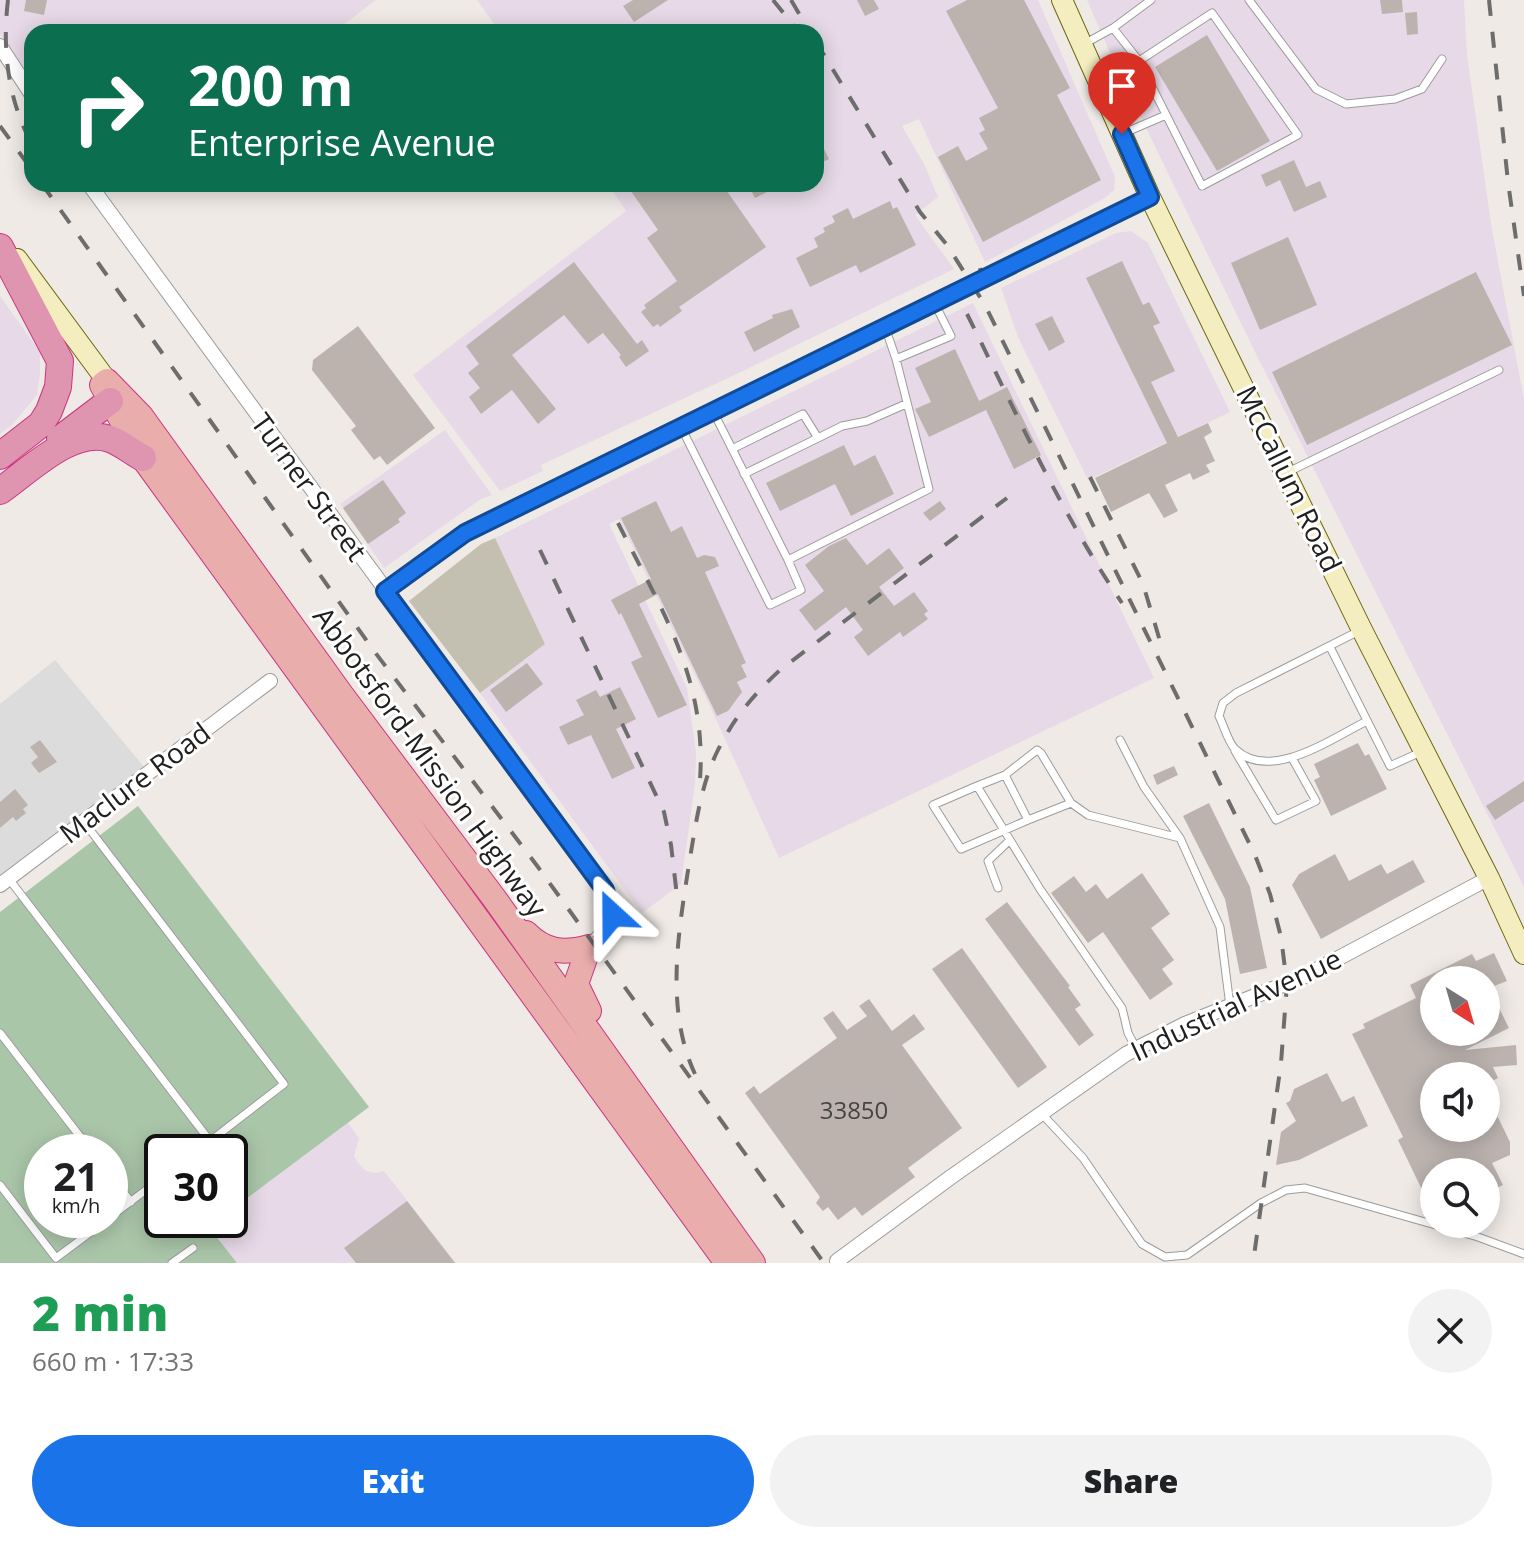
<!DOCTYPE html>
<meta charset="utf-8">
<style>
:root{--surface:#fff;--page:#f2f2f2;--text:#202124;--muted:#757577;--accent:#1a73e8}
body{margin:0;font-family:"Open Sans",sans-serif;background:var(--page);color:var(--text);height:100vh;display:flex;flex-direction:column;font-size:30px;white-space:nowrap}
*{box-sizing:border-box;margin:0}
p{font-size:26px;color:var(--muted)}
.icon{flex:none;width:44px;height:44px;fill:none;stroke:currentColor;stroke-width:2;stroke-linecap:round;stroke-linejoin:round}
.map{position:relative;height:1263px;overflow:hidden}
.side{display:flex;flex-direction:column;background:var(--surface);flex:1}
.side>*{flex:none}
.top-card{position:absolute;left:24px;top:24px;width:800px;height:168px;border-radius:24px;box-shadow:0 4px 20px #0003;background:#0b6e4f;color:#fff;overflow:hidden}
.needle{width:52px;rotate:143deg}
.fabs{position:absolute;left:1420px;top:966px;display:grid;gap:16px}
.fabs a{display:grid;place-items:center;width:80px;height:80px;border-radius:50%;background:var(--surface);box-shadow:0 4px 20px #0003;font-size:40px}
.speed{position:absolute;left:24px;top:1134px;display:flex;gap:16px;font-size:40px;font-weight:700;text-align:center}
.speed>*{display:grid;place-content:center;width:104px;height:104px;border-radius:50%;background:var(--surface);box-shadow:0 4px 20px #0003;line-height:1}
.speed small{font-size:20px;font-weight:400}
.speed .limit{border:4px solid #111;border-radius:12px;background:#fff;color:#111}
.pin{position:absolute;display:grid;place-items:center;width:68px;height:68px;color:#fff;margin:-82px -34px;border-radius:50% 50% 50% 0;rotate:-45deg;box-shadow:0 0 8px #0007}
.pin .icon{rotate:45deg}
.me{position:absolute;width:88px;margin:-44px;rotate:336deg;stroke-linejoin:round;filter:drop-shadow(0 0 6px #0008)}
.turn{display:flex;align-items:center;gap:28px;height:168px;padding:0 32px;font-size:36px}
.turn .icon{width:104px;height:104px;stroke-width:2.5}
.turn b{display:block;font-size:56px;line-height:68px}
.round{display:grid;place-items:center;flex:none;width:84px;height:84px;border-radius:42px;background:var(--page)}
.summary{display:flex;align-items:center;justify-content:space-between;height:136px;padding:0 32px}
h1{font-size:48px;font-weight:800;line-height:60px;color:#1e9e55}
.primary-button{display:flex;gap:16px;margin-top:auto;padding:16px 32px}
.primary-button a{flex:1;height:92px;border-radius:48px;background:var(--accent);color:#fff;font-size:32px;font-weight:800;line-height:92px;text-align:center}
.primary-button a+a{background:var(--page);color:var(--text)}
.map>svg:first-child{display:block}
</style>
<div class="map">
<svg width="1524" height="1263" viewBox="0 0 1524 1263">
<rect width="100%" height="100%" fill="#efeae6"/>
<!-- residential -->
<path fill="#dddcdc" d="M55 660 145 768 0 879V704Z"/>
<!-- industrial -->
<path fill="#e7d9e7" d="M0 0H376L334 32H32V78L0 35Z
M477 0H1038L1115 177 1114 190 1105 198 985 262 919 119 902 126 924 164 938 197 915 215 954 269 743 371 541 465 543 471 500 491 413 375 626 211 608 184H816V32H500Z
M1087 0H1464L1467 55 1492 230 1524 399V887L1255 352 1113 60Z
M1131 231 1148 243 1230 412 1088 480 1018 337 1001 288 1116 233Z
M0 296 40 352V373L37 395 12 425 0 434Z
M973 303 1154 678 779 858 709 704 619 519 609 524 687 688 696 752 695 784 681 884 642 913 480 693 545 644 495 538Z
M445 430 492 495 481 499 384 568 340 504Z
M348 1123 359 1138 354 1156 359 1164 366 1171 376 1173 384 1171 456 1263H237L209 1226 218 1220H230V1211Z"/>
<!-- construction -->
<path fill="#c3c0b2" d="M495 538 545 644 480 693 409 601 481 544Z"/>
<!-- cemetery -->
<path fill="#aac6a9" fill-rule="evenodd" d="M138 806 369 1107 230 1211V1152H162V1220H218L209 1227 237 1263H0V912ZM42 1152H110V1220H42Z"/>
<!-- building -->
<path fill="#bcb3af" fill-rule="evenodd" d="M26 0H47L44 15 24 11Z
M633 0H668L634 22 623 6Z
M857 0H874L879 9 865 16Z
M967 0H1024L1070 88 1057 95 1101 180 983 242 938 157 958 146 966 161 988 149 979 133 985 130 979 118 998 108 946 11Z
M1380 0H1402L1403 12 1382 14Z
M1417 12 1418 34 1407 35 1405 13Z
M1207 35 1270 141 1217 171 1155 67Z
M816 133 829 159 816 165Z
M1294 160 1306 187 1320 181 1327 197 1294 212 1280 180 1266 187 1261 175Z
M626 184H722L766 247 679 307 682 311 660 327 658 324 653 327 641 312 646 308 644 305 677 281 647 238 658 230Z
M748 184H783L755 198Z
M890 201 893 209 897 207 916 245 860 273 856 265 810 287 796 258 818 247 814 238 825 232 823 228 835 222 832 216 848 208 853 219Z
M1288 237 1317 305 1260 330 1231 263Z
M1122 261 1143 305 1149 302 1160 323 1153 326 1175 371 1151 382 1178 437 1208 423 1212 432 1204 437 1215 461 1206 465 1210 472 1193 480 1190 473 1165 485 1178 511 1164 518 1149 493 1111 512 1095 478 1167 443 1086 278Z
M574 262 637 344 642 340 649 351 626 367 619 357 621 355 603 333 588 344 564 315 512 355 556 409 538 424 512 390 481 414 469 397 480 388 468 373 479 364 466 346Z
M1476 272 1512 345 1307 445 1272 372Z
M792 309 800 327 754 352 744 332 773 318 772 315Z
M1052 316 1065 342 1049 351 1035 324Z
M358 326 435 428 387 465 380 456 374 460 351 430 356 426 312 370 313 360Z
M955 349 979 401 1007 387 1041 455 1014 469 986 410 929 437 915 409 931 402 915 368Z
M844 445 854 466 875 455 894 494 851 516 835 484 780 511 766 483Z
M383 480 406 513 398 519 400 522 368 544 343 508Z
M656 501 671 532 682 526 697 558 704 555 715 557 719 566 705 572 746 663 741 665 747 677 737 682 742 692 728 711 717 716 658 594 639 604 687 705 658 718 631 662 642 657 621 613 619 615 611 600 651 579 621 518Z
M940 501 946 509 930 521 923 513Z
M846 538 867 565 889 548 904 568 879 587 894 606 914 592 928 611 924 614 928 619 903 637 900 632 868 656 854 637 863 630 846 607 815 631 799 610 824 591 805 565 829 546Z
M527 663 543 684 506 712 490 690Z
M620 687 636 719 616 729 635 768 612 779 591 735 568 745 559 727 584 715 576 700 596 690 600 697Z
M40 740 57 762 39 773 31 763 38 757 30 747Z
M1358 743 1365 756 1369 754 1387 789 1331 816 1314 780 1320 777 1314 764Z
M1174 766 1178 775 1157 785 1153 775Z
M1524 781V801L1495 820 1486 806Z
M15 789 28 805 23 809 26 813 16 821 13 817 0 828V802Z
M1209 803 1250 887 1267 968 1240 974 1225 899 1183 816Z
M1335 854 1349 881 1381 864 1387 874 1413 860 1425 882 1321 939 1292 885 1299 874Z
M1142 873 1170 914 1151 928 1174 960 1162 969 1173 984 1150 1000 1103 932 1088 943 1051 893 1074 876 1086 892 1096 884 1107 899Z
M1007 902 1070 986 1068 987 1081 1005 1075 1009 1094 1035 1079 1046 985 919Z
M962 948 1047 1067 1018 1088 932 969Z
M1494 953 1507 981 1489 988 1509 1028 1465 1050 1516 1045 1517 1065 1493 1067 1498 1078 1486 1084V1076H1434V1128H1486V1093L1510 1142V1155L1492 1163 1503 1185 1486 1193V1172H1434V1192L1425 1196 1398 1140 1403 1137 1352 1034 1365 1028 1363 1024 1416 998 1410 985 1472 954 1476 961ZM1434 980H1486V1032H1434Z
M869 999 892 1031 914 1014 925 1029 902 1045 962 1128 908 1168 915 1177 862 1216 855 1207 838 1220 828 1207 823 1211 816 1203 820 1197 745 1093 754 1086 760 1094 837 1038 823 1018 833 1011 847 1030 867 1016 859 1006Z
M1327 1073 1342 1102 1354 1096 1368 1126 1299 1160 1276 1165 1281 1132 1296 1121 1286 1103 1290 1101 1294 1089Z
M407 1201 455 1263H356L344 1248Z"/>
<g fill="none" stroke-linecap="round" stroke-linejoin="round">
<defs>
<path id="service" d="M1249 0 1316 89 1346 104 1395 99 1422 89 1442 59
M1113 28 1139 61 1202 186 1298 135 1212 13 1139 61
M1084 44 1113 28 1151 0
M1124 133 1166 115
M896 359 951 336 934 302
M713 411 788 560 929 489 896 359 885 327
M681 427 770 605 801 590 788 560
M818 438 842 426 867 421 906 404
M732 449 803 414 818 438 744 474
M1288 472 1499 370
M1359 631 1236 693 1223 703 1219 716C1224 726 1228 742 1235 749 1270 783 1332 738 1367 721
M1330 647 1390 766 1423 751
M1120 740 1144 787 1180 838
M1235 751 1276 820 1316 801 1292 758
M1005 775 1037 750 1041 753 1071 803 1028 820
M977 786 1005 775 1028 820 961 849 933 805 977 786 1040 889 1122 1008 1128 1033 1136 1048
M1071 803 1088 815 1180 838 1220 927 1230 1006
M84 822 284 1084 196 1152
M9 879 210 1141
M998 888 988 861 1010 840
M0 1033 92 1152
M1041 1113 1083 1158 1142 1244 1165 1257 1187 1255 1261 1203 1286 1190 1305 1188 1478 1237 1524 1254
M110 1175 131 1202
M0 1185 56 1258 107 1220
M110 1217 162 1178
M172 1263 193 1248"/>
<path id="minor" d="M0 46 32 95
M89 184 605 890 613 915 607 929 589 947
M385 591 465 533 1150 197
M0 885 270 681
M837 1261 951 1177 1126 1054 1185 1024 1305 976 1489 878"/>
<path id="secondary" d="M1062 0 1150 197 1362 630 1489 878 1524 954
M17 259 107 381"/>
<path id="trunk" d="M526 933C545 952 563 954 589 947
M589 1011 576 984 589 947
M727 1263 143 458 102 385 107 381 141 416 341 694 494 898 753 1263"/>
<path id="motorway" d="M0 247 60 361 58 387 49 411 41 424 0 456
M60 439 110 401
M0 491C29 471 73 426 110 439 122 443 131 452 143 458"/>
</defs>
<!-- service casing -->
<use href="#service" stroke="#9c9c9c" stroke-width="9"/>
<!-- minor casing -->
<use href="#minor" stroke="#9c9c9c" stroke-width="16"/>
<!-- secondary casing -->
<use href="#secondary" stroke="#6d660f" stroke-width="22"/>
<!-- trunk casing -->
<use href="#trunk" stroke="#cb3583" stroke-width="26"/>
<!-- motorway casing -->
<use href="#motorway" stroke="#cb3583" stroke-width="28"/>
<!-- service -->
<use href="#service" stroke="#fff" stroke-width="7"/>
<!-- minor -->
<use href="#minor" stroke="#fff" stroke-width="14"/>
<!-- secondary -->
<use href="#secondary" stroke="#f4edbf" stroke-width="20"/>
<!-- trunk -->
<use href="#trunk" stroke="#e9adab" stroke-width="24"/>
<!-- motorway -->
<use href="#motorway" stroke="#df95b0" stroke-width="26"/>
<!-- rail -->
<path stroke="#6d6d6d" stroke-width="4" stroke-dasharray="16 16" stroke-linecap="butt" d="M8 0C2 49 8 101 32 144
M773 0 799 32
M791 0 808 29
M1489 0 1508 182 1524 296
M816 42 920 212 947 245 985 305 1255 855 1270 894 1281 937 1287 984 1281 1063 1253 1263
M0 126 32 170
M42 184 374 651 538 867 824 1263
M980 268 988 299
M967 314C1016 412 1060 512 1122 603
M1090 477 1143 584 1163 651
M618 523C662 611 707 679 700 780
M540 550 664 812 671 845 677 896
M695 1074C664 1008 679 928 690 858 696 823 701 785 717 752 733 719 753 695 780 670L1007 498"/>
</g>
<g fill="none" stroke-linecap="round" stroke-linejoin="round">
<defs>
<path id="route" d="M613 915 605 890 385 591 465 533 1150 197 1122 134"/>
</defs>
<!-- route casing -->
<use href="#route" stroke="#114b97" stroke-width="20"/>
<!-- route -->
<use href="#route" stroke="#1a73e8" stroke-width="14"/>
</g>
<g text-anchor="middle" stroke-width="6" stroke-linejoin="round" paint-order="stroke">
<!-- number labels -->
<g font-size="24" fill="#464443">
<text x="854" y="1119">33850</text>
</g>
<!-- street labels -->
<g font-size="28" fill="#1f1f1f" stroke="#fff">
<text transform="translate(1289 479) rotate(64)" y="10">McCallum Road</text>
<text transform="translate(309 487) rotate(54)" y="10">Turner Street</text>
<text transform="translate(430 762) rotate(54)" y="10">Abbotsford-Mission Highway</text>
<text transform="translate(135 783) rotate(-37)" y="10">Maclure Road</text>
<text transform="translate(1236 1005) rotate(-25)" y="10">Industrial Avenue</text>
</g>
</g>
</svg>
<div class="fabs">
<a><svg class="needle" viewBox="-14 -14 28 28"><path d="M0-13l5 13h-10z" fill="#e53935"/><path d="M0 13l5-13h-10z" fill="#757577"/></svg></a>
<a><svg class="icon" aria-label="sound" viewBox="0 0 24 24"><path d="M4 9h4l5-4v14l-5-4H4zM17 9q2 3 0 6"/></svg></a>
<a><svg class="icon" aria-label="search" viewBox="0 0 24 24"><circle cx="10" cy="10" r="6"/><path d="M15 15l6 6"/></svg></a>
</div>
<div class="speed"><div>21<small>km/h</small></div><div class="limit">30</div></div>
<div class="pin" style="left:1122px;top:134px;background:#d93025"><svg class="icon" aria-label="arrive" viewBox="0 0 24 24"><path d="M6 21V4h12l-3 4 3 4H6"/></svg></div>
<svg class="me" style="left:613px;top:915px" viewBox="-20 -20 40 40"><path d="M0-17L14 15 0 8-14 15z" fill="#1a73e8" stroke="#fff" stroke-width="4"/></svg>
<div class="top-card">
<div class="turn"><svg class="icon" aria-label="right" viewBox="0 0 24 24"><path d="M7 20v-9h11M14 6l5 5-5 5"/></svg><div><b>200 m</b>Enterprise Avenue</div></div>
</div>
</div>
<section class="side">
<div class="summary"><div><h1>2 min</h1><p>660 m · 17:33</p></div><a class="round"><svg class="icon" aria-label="close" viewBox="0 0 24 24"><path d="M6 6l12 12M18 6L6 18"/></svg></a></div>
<div class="primary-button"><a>Exit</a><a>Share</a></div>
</section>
